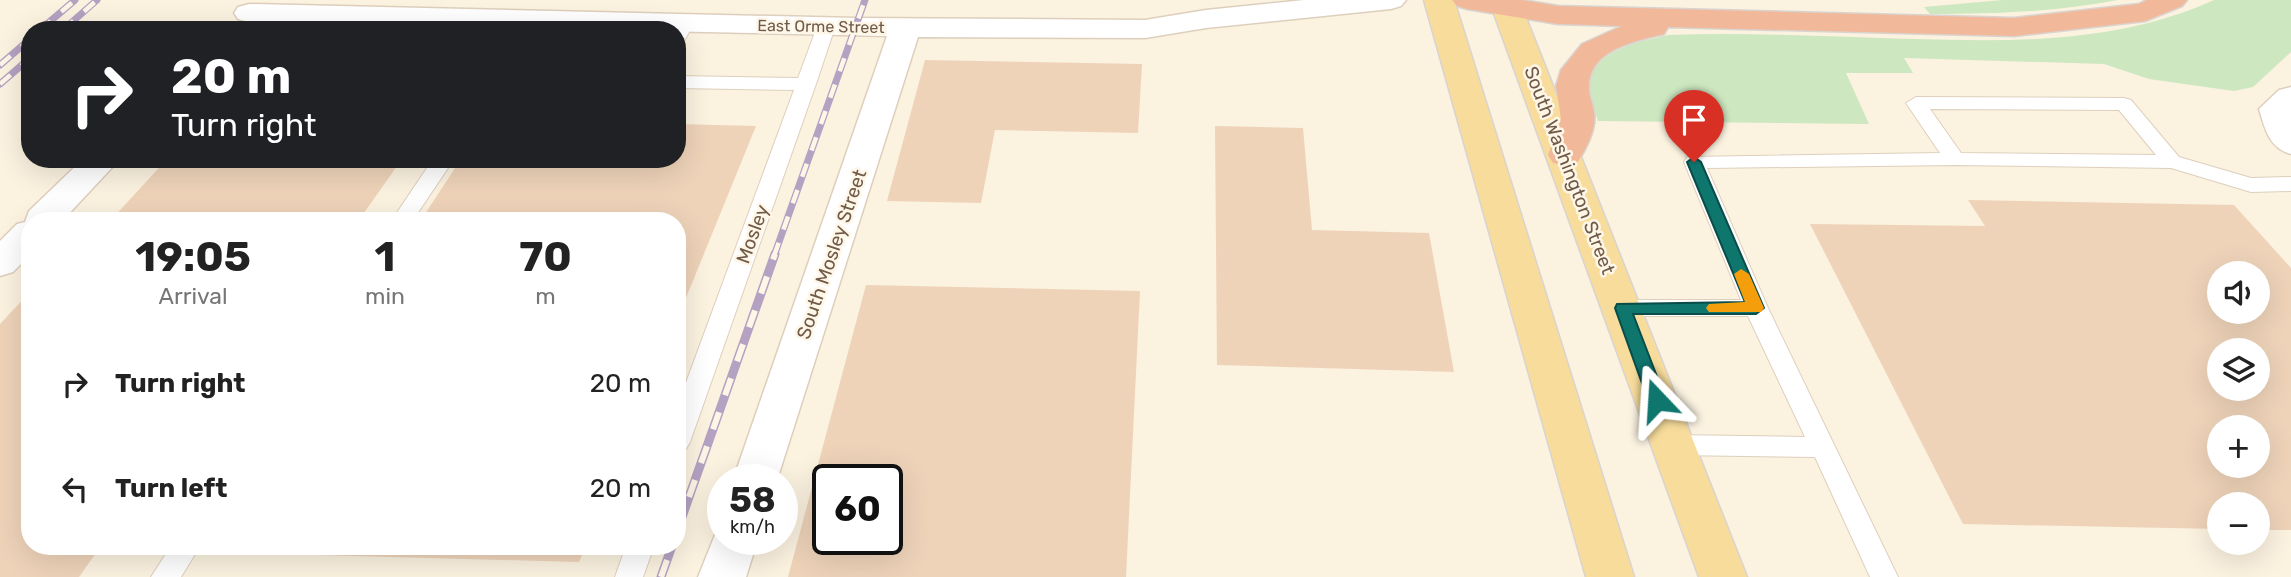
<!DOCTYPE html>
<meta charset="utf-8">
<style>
:root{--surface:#fff;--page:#f6f6f6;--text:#222;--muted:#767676}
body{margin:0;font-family:Rubik,sans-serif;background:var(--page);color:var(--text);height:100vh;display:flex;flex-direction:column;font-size:26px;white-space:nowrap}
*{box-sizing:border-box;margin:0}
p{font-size:23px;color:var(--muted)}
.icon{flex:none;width:38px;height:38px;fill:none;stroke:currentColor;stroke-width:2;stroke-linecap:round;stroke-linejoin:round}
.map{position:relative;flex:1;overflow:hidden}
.panel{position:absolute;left:21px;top:212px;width:665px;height:343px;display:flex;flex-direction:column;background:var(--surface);border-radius:28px;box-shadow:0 7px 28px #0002}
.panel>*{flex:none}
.banner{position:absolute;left:21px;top:21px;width:665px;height:147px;border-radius:28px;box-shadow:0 7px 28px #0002;background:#202124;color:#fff;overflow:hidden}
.buttons{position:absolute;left:2207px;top:261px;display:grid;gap:14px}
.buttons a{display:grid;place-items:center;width:63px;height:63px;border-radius:50%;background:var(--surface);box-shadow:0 7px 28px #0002;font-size:35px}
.speed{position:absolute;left:707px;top:464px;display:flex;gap:14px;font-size:35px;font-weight:700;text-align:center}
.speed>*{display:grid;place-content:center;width:91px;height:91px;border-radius:50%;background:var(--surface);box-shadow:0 7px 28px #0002;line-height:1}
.speed small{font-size:18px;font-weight:400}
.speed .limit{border:4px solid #111;border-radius:10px;background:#fff;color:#111}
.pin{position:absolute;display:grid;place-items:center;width:60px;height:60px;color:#fff;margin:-72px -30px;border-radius:50% 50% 50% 0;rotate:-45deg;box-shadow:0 0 7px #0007}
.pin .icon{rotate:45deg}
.me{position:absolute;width:77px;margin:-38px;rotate:340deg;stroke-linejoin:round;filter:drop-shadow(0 0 5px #0008)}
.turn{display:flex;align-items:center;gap:24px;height:147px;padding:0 35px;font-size:32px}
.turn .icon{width:91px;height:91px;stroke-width:2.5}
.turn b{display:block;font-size:49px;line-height:60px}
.eta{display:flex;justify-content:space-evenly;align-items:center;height:119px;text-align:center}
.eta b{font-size:42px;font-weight:700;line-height:49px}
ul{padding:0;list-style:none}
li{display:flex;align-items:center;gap:21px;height:105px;padding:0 35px}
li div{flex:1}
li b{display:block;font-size:26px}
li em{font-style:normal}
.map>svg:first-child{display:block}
</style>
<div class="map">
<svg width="2291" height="577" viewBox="0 0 2291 577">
<rect width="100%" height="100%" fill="#fbf2e0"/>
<!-- green -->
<path fill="#cde7c0" d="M2003 0H2118C2053 12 1996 14 1930 14L1924 7Z
M2214 0H2291V52L2253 87 2234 91 2149 79 2104 64 1904 58 1913 73H1846L1869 124 1598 121C1596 113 1591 103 1590 94 1586 51 1636 42 1668 35 1750 32 1832 37 1914 39 2016 42 2119 43 2214 0Z"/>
<!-- building -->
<path fill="#eed3b9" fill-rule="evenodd" d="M925 60 1142 64 1138 133 995 130 981 203 887 201Z
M677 124 756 126 677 320V220H421L461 159H677Z
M1215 126 1303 128 1312 230 1429 233 1454 372 1217 365Z
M167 159H402L359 220H111Z
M1968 200 2234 205 2291 268V530H2258V504H2219V529L1963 524 1810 224 1985 226ZM2219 273H2258V312H2219ZM2219 350H2258V388H2219ZM2219 427H2258V466H2219Z
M866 285 1140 291 1126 577H788ZM828 480H887V539H828Z
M30 292V546H101L79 577H0V324Z
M208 546H586L579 562 204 552Z"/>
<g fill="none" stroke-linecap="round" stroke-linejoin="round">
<defs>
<path id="lane" d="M685 18 694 23 683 43 677 44V30H673L679 19Z
M826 22 835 27 816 84 690 442 686 449 677 452V407L794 90 677 88V76L798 78 817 27Z
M1916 97 2124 98 2131 100 2179 157 2251 178 2291 177V191L2251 192 2171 168 1955 165 1707 168 1768 308 1898 577H1870L1815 457 1674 455 1665 452 1661 445 1665 438 1674 435 1805 437 1748 316H1623L1615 314 1611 308 1615 302 1623 300H1741L1684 162 1687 157 1940 153 1906 103ZM1930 109 2119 110 2156 155 1961 153Z
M433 159H454L413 220H392Z
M171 546H200L181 577H151Z
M626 546H654L643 577H615Z"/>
<path id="street" d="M1304 0H1406L1401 6 1391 9 1206 28 1145 38 918 37 777 480H733L887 36 249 22 238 19 234 13 238 7 249 4 856 18 1145 20 1206 10Z
M2291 87V154C2269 148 2265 129 2259 109L2279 90Z
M83 159H120L63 220H30V255L13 272 0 276V241L17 224 25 222 29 211Z
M723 524V539H758L746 577H698L719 525Z"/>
<path id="primary" d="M1424 0H1454L1634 577H1586Z
M1489 0H1519L1747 577H1699Z"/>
<path id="highway" d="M1452 0H1522L1558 6 2014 18 2139 4 2147 0H2187L2182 6 2145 21 2014 36 1668 27 1664 34C1636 41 1590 49 1589 86 1588 95 1593 103 1594 112 1597 129 1586 149 1577 163L1565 166 1553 163 1548 155 1561 119 1556 86 1561 70 1582 44 1622 26 1558 24 1467 9 1457 6Z"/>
</defs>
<!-- lane casing -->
<use href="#lane" stroke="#decfbd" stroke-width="2"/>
<!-- street casing -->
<use href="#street" stroke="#decfbd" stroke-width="3"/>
<!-- primary casing -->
<use href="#primary" stroke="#dad4d0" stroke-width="3"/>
<!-- highway casing -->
<use href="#highway" stroke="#dad4d0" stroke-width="3"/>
<!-- lane -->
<use href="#lane" fill="#fff" fill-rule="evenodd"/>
<!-- street -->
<use href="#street" fill="#fff" fill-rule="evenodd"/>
<!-- primary -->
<use href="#primary" fill="#f7dc9b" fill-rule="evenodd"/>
<!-- highway -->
<use href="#highway" fill="#f2b89a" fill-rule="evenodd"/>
<defs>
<path id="rail-far1" d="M40 30 75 0
M63 30 97 0
M0 65 30 39
M0 84 30 58
M774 256 865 0"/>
<path id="rail" d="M677 531 775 254
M661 577 672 546"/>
</defs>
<!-- rail-far1 casing -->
<use href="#rail-far1" stroke="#b5a1c2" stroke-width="7"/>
<!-- rail casing -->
<use href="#rail" stroke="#b5a1c2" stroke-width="9"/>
<!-- rail-far1 -->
<use href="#rail-far1" stroke="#fef6e6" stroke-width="4.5" stroke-dasharray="14" stroke-linecap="butt"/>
<!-- rail -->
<use href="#rail" stroke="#fef6e6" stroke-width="6" stroke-dasharray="18" stroke-linecap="butt"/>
</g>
<!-- route -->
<path fill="#0f766e" stroke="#0a4d48" stroke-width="2" d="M1694 157 1701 162 1764 308 1756 314H1633L1666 400 1663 404H1651L1648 400 1615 308 1617 304 1745 302 1687 162Z"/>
<!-- slow -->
<path fill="#f59e0b" d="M1741 269 1749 274 1764 308 1761 312H1709L1706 308 1709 304 1745 302 1734 274Z"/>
<g text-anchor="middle" stroke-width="5" stroke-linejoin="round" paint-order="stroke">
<!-- far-street labels -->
<g font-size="16" fill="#705a49" stroke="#fef6e6">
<text transform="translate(821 26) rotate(1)" y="6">East Orme Street</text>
</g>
<!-- street labels -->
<g font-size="19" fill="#705a49" stroke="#fef6e6">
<text transform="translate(1570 170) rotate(69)" y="7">South Washington Street</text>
<text transform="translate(752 234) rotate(-70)" y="7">Mosley</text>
<text transform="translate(831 254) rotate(-71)" y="7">South Mosley Street</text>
</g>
</g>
</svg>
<div class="buttons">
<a><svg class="icon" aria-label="sound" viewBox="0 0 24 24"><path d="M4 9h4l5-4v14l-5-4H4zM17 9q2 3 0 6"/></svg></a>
<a><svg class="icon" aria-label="layers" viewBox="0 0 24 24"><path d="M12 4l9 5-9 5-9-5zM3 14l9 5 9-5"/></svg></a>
<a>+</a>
<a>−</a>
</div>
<div class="speed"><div>58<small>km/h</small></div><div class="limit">60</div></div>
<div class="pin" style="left:1694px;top:162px;background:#d93025"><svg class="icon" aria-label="arrive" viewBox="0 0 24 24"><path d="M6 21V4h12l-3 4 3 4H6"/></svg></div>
<svg class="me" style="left:1657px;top:400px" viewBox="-20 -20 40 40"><path d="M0-17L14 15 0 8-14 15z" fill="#0f766e" stroke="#fff" stroke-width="4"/></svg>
<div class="banner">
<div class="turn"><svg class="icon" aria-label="right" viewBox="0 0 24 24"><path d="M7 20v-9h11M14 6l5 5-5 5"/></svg><div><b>20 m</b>Turn right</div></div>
</div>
<section class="panel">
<div class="eta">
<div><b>19:05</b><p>Arrival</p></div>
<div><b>1</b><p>min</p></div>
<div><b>70</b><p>m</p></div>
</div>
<ul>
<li><svg class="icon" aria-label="right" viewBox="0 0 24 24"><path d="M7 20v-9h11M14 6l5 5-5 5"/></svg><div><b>Turn right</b></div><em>20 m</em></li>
<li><svg class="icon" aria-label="left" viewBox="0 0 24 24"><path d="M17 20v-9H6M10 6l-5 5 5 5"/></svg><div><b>Turn left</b></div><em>20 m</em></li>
</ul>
</section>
</div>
